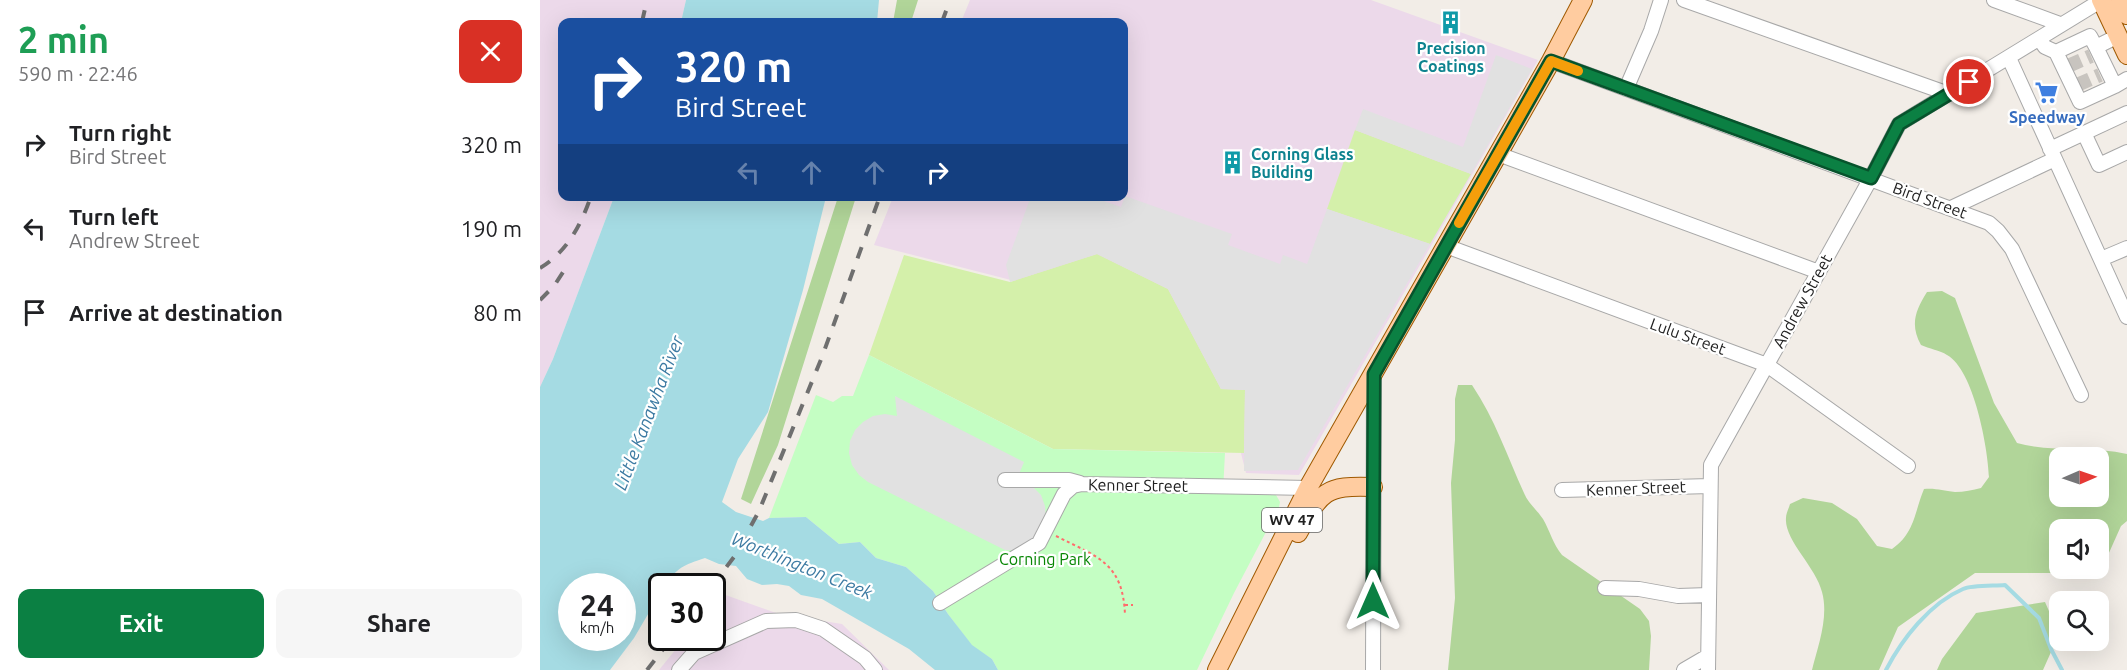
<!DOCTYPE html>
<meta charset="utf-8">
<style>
:root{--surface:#fff;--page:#f6f6f6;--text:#202124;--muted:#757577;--accent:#0b8043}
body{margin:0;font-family:Ubuntu,sans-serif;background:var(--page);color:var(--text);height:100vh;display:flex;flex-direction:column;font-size:22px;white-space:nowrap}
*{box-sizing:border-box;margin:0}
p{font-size:20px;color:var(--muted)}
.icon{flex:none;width:33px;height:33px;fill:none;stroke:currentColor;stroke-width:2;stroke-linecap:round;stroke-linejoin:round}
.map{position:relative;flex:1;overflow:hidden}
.drawer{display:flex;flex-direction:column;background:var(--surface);width:540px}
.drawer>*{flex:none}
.top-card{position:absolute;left:18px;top:18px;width:570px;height:183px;border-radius:12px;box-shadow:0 6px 24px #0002;background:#1a4fa0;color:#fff;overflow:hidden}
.needle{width:39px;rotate:88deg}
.buttons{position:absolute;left:1509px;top:447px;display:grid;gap:12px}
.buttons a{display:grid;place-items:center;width:60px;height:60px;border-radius:12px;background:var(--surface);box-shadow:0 6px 24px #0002;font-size:30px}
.speed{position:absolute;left:18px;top:573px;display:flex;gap:12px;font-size:30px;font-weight:700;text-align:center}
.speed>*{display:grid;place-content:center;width:78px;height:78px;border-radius:50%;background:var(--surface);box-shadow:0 6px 24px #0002;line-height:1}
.speed small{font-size:15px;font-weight:400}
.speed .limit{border:3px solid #111;border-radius:9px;background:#fff;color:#111}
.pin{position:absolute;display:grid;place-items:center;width:51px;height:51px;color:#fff;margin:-26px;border:3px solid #fff;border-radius:50%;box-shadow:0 2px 6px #0007}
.me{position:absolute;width:66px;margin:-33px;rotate:0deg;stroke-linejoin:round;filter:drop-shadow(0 0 4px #0008)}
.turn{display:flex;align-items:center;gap:21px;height:126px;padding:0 18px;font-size:27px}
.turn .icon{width:78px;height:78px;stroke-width:2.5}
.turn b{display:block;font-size:42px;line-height:51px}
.lanes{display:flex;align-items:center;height:57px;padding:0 18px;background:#0003;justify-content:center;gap:30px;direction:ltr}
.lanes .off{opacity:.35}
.round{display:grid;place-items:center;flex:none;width:63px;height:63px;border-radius:12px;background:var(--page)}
.headline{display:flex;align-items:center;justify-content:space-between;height:102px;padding:0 18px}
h1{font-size:36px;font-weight:700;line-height:45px;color:#1e9e55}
.action{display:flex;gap:12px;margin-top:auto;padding:12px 18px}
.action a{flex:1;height:69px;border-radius:12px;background:var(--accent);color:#fff;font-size:24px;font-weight:700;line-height:69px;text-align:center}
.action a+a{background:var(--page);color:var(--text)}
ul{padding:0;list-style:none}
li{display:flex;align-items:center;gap:18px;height:84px;padding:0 18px}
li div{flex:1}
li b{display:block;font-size:22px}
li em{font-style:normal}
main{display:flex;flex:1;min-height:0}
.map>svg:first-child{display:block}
</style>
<main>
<section class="drawer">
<div class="headline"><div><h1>2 min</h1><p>590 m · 22:46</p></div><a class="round" style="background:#d93025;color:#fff"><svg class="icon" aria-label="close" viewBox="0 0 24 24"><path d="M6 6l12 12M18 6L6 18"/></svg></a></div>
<ul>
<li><svg class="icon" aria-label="right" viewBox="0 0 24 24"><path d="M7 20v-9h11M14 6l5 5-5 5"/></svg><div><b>Turn right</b><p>Bird Street</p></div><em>320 m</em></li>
<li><svg class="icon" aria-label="left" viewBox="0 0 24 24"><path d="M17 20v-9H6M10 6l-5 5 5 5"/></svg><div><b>Turn left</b><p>Andrew Street</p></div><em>190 m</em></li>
<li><svg class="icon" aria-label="arrive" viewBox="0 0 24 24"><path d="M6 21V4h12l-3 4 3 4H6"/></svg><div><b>Arrive at destination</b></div><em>80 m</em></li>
</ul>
<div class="action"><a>Exit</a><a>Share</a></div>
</section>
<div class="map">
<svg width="1587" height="670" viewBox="0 0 1587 670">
<rect width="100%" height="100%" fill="#f2ede7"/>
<!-- industrial -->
<path fill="#ecd9ea" d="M0 0H146L141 22H22V196L74 197 13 359 0 387Z
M430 0H831L998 60 759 475 706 473 685 390 471 280 334 245 353 197 584 196V22H421Z
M180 593 239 614 302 624 349 670H119L145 638H172L173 602Z"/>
<!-- grass -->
<path fill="#d4f0aa" d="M815 130 931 174 890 244 787 209Z
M557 254 628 289 681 389 705 390 704 453 513 449 329 355 364 255 470 282Z"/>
<!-- forest -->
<path fill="#b1d599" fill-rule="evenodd" d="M357 0H378L371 22H353Z
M298 197H316L238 445 211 504 201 499Z
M1402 291 1415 298 1454 403 1477 443C1512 453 1551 446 1587 454V521L1581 526 1568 555 1559 568 1558 530H1520V568L1558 569 1555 573H1435L1358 627 1339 670H1272C1278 646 1289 617 1282 592 1276 567 1244 540 1246 518 1246 513 1249 508 1250 504L1263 498 1292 503 1317 519 1337 546 1352 549C1375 533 1374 513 1384 489 1397 488 1403 491 1415 492 1424 492 1433 490 1441 488L1449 477C1448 448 1434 370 1407 355 1400 350 1389 349 1381 345 1370 325 1375 311 1387 292ZM1520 458H1558V496H1520Z
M918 385H932C955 419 967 456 984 493 988 503 997 510 1003 519 1010 531 1013 544 1022 555L1100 609 1109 621 1111 636 1109 670H908L915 598 911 483 915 440V399Z
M1505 602 1519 634 1503 670H1397L1402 659 1436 613Z"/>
<!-- park -->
<path fill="#c4fec3" d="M329 355 513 449 685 453 683 491 730 493 736 495 740 502 739 507 694 593 657 670H458L452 659 432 646 408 614 393 591 366 567 336 558 320 542 299 544 266 517 229 518 276 395 293 402 302 396H313Z"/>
<!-- parking -->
<path fill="#e1e1e1" d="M956 55 992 69 931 174 815 130 823 109 923 147Z
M491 196 552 197 581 207 585 196 692 234 688 245 740 264 743 255 767 264 787 209 890 244 758 470 704 471 705 390 681 389 628 289 557 254 470 282 466 265Z
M355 396 484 462 477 479 493 487 501 495 505 506 506 518 497 539 477 550H465L328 482 319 475 312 465 309 453 310 441 315 430 323 422 333 416 345 414 357 416Z"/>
<!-- water -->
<path fill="#a5dbe3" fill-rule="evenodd" d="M146 0H339L337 22H141Z
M74 197H286L263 290 228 412 198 459 182 502 196 512 223 521 229 518 266 517 299 544 320 542 336 558 366 567 393 591 408 614 432 645 452 659 458 670H395L369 649 282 599 261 595 249 586 237 584 222 585 207 579 196 566 179 564 165 558C144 565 137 567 125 586H122L121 592 94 638 70 670H0V387L13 359ZM32 586H82V638H32Z"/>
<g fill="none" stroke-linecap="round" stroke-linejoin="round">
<!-- stream -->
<path stroke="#a5dbe3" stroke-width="4" d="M1346 670C1362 639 1390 603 1423 589 1432 585 1454 586 1465 585L1499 618 1511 649 1522 670"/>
<!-- minor-tunnel -->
<path stroke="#c8c4bf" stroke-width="14" stroke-dasharray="14 7" stroke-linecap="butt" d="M1528 66 1551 56
M1537 85 1560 75"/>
<defs>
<path id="minor" d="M1144 0 1409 94
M1454 0 1520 24
M1578 36 1556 47 1575 86 1587 79
M1500 40 1505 47 1516 52 1550 36 1556 47
M1516 52 1540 102 1575 86
M1469 58 1587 317
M1011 61 1449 223 1458 231 1472 249 1541 395
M1086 89 1111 31 1121 0
M1544 133 1559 165 1587 152
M1510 149 1587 113
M958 154 1279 272
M1411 208 1515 159
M906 246 1227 365 1368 466
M1561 259 1587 248
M465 480H529L540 483
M1022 490 1170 486
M1065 588 1099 589 1138 596 1169 595
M400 603 499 543 524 494 533 486 542 484 768 488
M139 670 154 653 226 621 256 620 283 629 325 658 335 670
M833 670 834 374
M1144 670 1168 656
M1168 670 1171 465 1331 178 1359 124 1562 0"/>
<path id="major" d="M1561 0 1587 55
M1580 0 1587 15
M758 533C781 492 784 485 833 487
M677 670 768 488 1011 61 1043 0"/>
</defs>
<!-- minor casing -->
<use href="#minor" stroke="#a8a8a8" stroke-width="16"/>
<!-- major casing -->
<use href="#major" stroke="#9f5900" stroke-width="20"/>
<!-- path -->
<path stroke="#ff6c6c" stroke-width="2" stroke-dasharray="3 3" stroke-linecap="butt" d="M516 536C557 557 583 562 585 615
M585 605H593"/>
<!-- minor -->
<use href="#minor" stroke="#fff" stroke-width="14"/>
<!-- major -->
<use href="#major" stroke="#ffcca0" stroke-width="18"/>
<!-- rail -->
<path stroke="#6f6f6f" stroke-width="4" stroke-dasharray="12 12" stroke-linecap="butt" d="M102 22 107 0
M402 22 410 0
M0 268C27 252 41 225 51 196
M0 300 14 286 29 263
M172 586 194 557 219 511 282 357 340 196
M107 670 132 638"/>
</g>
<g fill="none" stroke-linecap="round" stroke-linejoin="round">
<defs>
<path id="route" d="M833 601 834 374 1011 61 1331 178 1359 124 1429 82"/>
</defs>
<!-- route casing -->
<use href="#route" stroke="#07532c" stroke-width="15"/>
<!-- route -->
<use href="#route" stroke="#0b8043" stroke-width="10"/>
<!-- slow -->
<path stroke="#f59e0b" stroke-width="10" d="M919 223 1011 61 1038 71"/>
</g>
<!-- icons -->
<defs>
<symbol id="building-bare" viewBox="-9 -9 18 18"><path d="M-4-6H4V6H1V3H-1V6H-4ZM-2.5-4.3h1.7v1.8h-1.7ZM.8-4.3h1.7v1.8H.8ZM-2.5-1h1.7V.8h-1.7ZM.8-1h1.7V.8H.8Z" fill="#0f9aa8" stroke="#fff" stroke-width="2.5" paint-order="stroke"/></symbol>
<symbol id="supermarket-bare" viewBox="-9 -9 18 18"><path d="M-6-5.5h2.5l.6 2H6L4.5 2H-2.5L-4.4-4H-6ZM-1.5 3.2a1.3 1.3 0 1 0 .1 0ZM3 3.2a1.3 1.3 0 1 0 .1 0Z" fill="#3f7fe0" stroke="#fff" stroke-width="2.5" paint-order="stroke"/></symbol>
</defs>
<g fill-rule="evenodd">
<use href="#building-bare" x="894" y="6" width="33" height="33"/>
<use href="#supermarket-bare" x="1490" y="76" width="33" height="33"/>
<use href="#building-bare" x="676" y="146" width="33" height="33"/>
</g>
<g text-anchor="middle" stroke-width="4.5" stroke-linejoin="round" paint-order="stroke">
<!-- shield labels -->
<rect fill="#fff" stroke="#646464" stroke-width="1.5" x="722" y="508" width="60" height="24" rx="4.5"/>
<g font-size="15" font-weight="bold" fill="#212121">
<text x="752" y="525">WV 47</text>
</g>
<!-- culture labels -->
<g font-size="16" font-weight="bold" fill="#0d838f" stroke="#fff">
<text x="911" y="54">Precision<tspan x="911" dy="18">Coatings</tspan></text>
<text x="711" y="160" text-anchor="start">Corning Glass<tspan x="711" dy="18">Building</tspan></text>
</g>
<!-- shop labels -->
<g font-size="16" font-weight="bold" fill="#366cbe" stroke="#fff">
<text x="1507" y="123">Speedway</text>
</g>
<!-- street labels -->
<g font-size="16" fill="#212121" stroke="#fff">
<text transform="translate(1390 200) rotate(20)" y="6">Bird Street</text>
<text transform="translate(1262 301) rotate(-61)" y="6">Andrew Street</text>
<text transform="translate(1148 336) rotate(20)" y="6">Lulu Street</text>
<text transform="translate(598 485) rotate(1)" y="6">Kenner Street</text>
<text transform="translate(1096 488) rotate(-2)" y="6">Kenner Street</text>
</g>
<!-- park labels -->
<g font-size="16" fill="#078603" stroke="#fff">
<text x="505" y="565">Corning Park</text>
</g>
<!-- water labels -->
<g font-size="18" font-style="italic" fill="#3c7aa2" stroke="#fff">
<text transform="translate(109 413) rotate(-69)" y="6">Little Kanawha River</text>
<text transform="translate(262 566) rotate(22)" y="6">Worthington Creek</text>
</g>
</g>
</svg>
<div class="buttons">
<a><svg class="needle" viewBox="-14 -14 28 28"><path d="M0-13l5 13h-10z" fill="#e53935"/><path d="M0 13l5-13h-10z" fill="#757577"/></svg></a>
<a><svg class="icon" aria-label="sound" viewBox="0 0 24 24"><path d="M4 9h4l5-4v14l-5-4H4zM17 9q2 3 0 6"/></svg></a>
<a><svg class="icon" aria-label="search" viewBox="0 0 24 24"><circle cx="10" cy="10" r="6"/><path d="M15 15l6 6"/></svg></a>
</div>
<div class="speed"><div>24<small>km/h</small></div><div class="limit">30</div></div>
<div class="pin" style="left:1429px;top:82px;background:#d93025"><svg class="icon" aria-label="arrive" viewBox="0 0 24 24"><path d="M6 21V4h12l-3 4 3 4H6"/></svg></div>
<svg class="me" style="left:833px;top:601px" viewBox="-20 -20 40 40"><path d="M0-17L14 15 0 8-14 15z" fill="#0b8043" stroke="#fff" stroke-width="4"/></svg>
<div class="top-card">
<div class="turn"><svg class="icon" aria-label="right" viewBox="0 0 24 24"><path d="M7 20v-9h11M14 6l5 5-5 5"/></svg><div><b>320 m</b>Bird Street</div></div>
<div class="lanes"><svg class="icon off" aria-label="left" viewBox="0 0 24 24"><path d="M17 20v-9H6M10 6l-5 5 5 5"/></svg><svg class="icon off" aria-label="ahead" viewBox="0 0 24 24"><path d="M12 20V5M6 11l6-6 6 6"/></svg><svg class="icon off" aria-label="ahead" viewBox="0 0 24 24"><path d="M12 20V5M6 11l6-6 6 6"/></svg><svg class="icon" aria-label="right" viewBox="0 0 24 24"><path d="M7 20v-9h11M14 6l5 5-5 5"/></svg></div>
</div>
</div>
</main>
